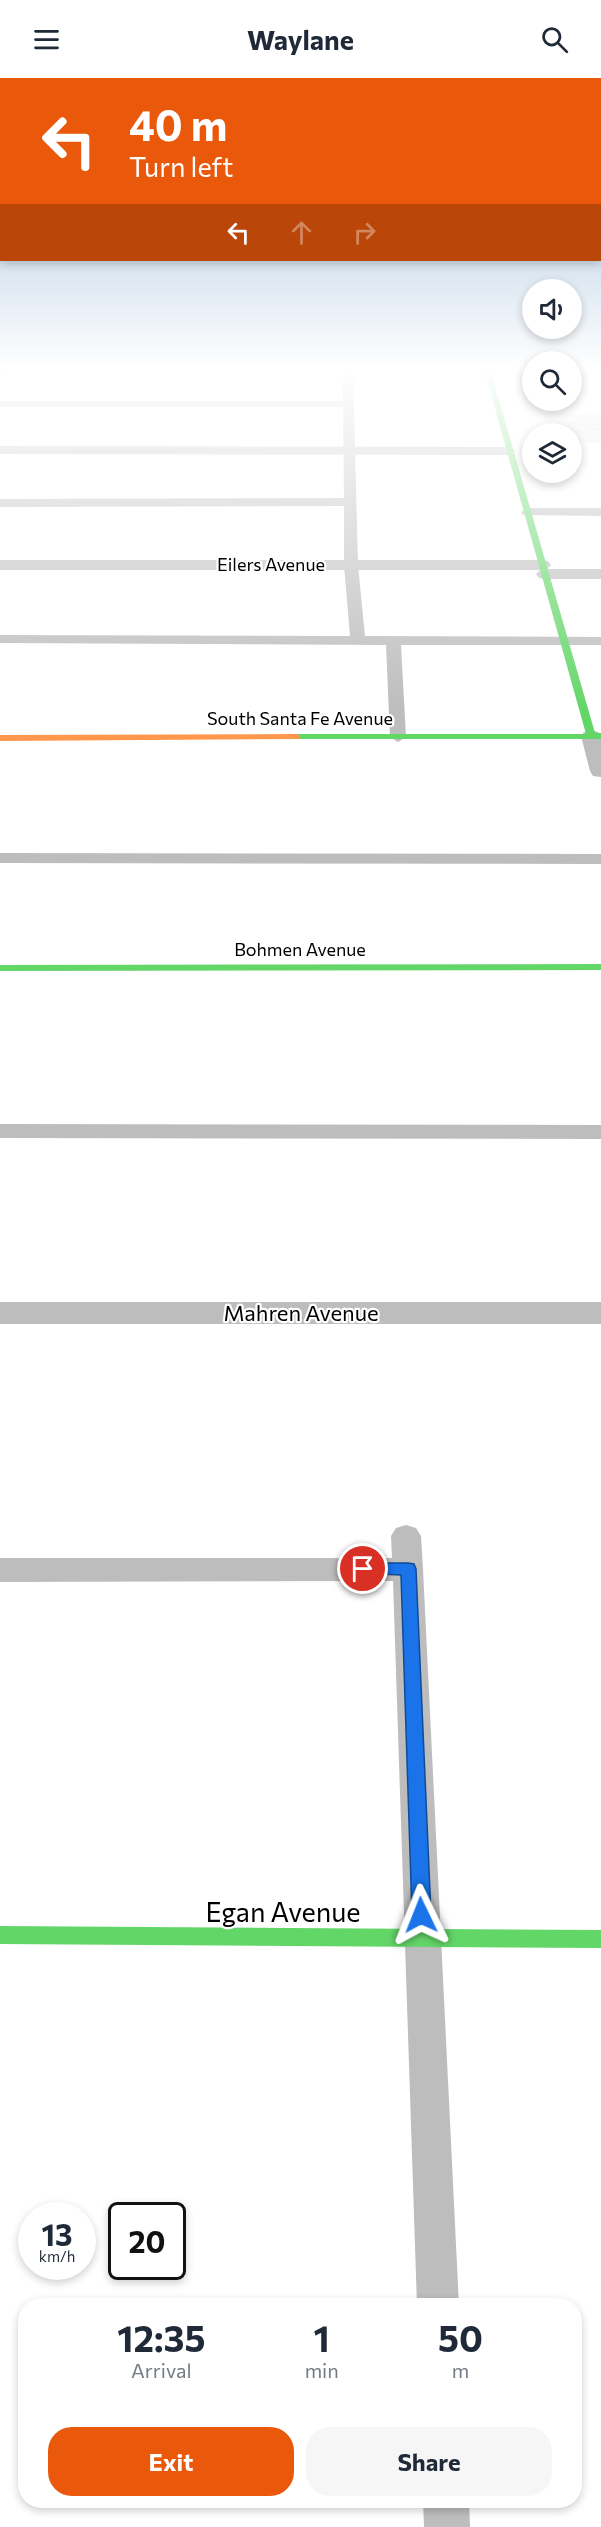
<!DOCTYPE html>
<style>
:root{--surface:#fff;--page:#f6f6f7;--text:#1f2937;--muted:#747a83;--accent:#ea580c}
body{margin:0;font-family:Commissioner,sans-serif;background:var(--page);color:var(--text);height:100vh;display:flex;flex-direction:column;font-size:22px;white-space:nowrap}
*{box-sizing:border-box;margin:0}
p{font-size:20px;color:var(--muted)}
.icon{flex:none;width:33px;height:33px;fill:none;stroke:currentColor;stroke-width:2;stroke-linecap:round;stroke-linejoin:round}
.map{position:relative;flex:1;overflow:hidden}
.drawer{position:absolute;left:18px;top:2220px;width:564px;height:210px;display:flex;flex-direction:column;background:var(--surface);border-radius:24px;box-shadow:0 3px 9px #0003}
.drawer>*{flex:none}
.hud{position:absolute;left:0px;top:0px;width:602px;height:183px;box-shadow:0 3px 9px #0003;background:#ea580c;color:#fff;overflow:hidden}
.fabs{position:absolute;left:522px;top:201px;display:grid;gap:12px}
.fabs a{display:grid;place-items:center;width:60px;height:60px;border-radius:50%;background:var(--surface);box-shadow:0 3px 9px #0003;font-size:30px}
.speed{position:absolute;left:18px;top:2124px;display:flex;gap:12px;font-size:30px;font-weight:700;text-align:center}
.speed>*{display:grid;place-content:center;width:78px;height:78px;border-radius:50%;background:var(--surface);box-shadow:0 3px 9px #0003;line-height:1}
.speed small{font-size:15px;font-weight:400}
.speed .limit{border:3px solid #111;border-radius:9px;background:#fff;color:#111}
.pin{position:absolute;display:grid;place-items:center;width:51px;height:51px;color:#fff;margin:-26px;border:3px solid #fff;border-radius:50%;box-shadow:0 2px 6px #0007}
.me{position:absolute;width:66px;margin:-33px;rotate:358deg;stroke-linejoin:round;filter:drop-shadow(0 0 4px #0008)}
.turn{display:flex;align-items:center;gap:21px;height:126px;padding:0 30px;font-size:27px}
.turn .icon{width:78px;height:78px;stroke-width:2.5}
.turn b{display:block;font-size:42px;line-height:51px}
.lanes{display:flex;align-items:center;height:57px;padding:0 30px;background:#0003;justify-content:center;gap:30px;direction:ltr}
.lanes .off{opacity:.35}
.eta{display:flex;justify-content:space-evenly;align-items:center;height:102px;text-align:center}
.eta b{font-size:36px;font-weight:700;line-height:42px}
.primary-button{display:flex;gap:12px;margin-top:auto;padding:12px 30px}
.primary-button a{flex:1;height:69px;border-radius:24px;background:var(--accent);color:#fff;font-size:24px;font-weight:700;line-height:69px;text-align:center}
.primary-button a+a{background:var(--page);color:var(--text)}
header{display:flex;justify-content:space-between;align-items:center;height:78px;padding:0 30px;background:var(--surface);font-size:27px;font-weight:700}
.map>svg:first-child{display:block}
</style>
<header><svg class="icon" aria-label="menu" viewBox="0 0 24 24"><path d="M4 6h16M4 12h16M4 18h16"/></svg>Waylane<svg class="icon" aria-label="search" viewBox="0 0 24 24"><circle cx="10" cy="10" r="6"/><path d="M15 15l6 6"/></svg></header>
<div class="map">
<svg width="601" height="2449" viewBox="0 0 601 2449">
<rect width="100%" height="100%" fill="#fff"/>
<!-- green -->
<path fill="#e8e8e8" d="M542 335 601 337V365H572V356L549 355Z"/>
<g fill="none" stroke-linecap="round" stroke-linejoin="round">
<!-- path -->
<path stroke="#c2c2c2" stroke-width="1.5" stroke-dasharray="1 1.5" stroke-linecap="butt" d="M573 345 571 352 601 358
M573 345 586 340 601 339
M573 345 590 351H601
M586 347H601"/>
<!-- lane -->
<path fill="#bdbdbd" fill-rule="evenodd" d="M0 291H7L4 297 0 298Z
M343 291H353L358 487 365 558 601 559V567H401L406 659 398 664 390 659 386 567 0 565V557L350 558 344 487V428L0 429V421L344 420 343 329H0V323H343Z
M527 430H601V438L523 437 521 434Z
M0 775 601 776V786L0 785Z
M0 1046 601 1047V1061L0 1060Z
M406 1447 416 1450 421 1458 423 1491 459 2228H417L393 1503 0 1504V1480H392L391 1458 396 1450Z
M423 2422H469L470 2449H424Z"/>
<!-- street -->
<path fill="#bdbdbd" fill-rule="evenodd" d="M0 368 509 369 516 373 509 377 0 376Z
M0 482H542L548 483 551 487 547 491H601V501H545L539 500 536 496 540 492H0Z
M591 652 598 654 601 657V699L593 698 590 693 581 658 584 654Z
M0 1224H601V1246H0Z"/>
<!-- fast -->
<path fill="#63d668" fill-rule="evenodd" d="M484 291H490L595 655H601V661H293V657L296 656H586Z
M601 886V892L0 893V887Z
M0 1848 601 1852V1870L0 1866Z"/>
<!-- slow -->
<path fill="#ff974d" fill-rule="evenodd" d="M296 656 299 657V661L0 663V657Z"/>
</g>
<!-- sky -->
<linearGradient id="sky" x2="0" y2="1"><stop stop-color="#95b6d6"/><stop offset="0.46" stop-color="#fff"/><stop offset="1" stop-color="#fff" stop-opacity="0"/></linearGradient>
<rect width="601" height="634" fill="url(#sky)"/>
<!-- route -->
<path fill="#1a73e8" stroke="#114b97" stroke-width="1.5" d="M363 1485H408L414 1486 416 1491 431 1837 428 1843 421 1846 415 1843 412 1837 401 1497 357 1495 355 1491 357 1486Z"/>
<g text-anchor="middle" stroke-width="4.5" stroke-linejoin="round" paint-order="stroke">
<!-- far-street labels -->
<g font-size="18" fill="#000" stroke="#fff">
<text x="271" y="493">Eilers Avenue</text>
<text x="300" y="647">South Santa Fe Avenue</text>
<text x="300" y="878">Bohmen Avenue</text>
</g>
<!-- street labels -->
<g font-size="22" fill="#000" stroke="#fff">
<text x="301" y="1243">Mahren Avenue</text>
</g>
<!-- near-street labels -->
<g font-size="27" fill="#000" stroke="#fff">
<text x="283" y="1844">Egan Avenue</text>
</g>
</g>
</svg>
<div class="fabs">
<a><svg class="icon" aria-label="sound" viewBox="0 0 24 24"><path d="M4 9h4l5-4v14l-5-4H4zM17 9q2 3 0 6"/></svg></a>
<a><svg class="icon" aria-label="search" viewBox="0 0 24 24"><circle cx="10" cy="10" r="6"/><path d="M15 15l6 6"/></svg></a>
<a><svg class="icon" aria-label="layers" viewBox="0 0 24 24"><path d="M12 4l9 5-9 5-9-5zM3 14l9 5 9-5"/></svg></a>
</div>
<div class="speed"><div>13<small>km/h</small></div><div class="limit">20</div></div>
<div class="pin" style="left:363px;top:1491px;background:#d93025"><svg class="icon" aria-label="arrive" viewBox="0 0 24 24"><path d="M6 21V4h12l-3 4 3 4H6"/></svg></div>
<svg class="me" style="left:421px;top:1837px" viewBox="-20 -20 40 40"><path d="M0-17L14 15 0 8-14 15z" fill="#1a73e8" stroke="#fff" stroke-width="4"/></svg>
<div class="hud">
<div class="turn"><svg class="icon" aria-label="left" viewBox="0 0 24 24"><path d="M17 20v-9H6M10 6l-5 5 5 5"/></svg><div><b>40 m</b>Turn left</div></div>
<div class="lanes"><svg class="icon" aria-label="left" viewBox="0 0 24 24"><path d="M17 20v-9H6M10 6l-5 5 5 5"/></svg><svg class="icon off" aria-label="ahead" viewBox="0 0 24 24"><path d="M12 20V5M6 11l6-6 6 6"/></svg><svg class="icon off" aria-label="right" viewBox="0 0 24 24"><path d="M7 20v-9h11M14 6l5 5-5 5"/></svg></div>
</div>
<section class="drawer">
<div class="eta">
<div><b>12:35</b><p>Arrival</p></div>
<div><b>1</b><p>min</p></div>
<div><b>50</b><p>m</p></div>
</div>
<div class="primary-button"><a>Exit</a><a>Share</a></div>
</section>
</div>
